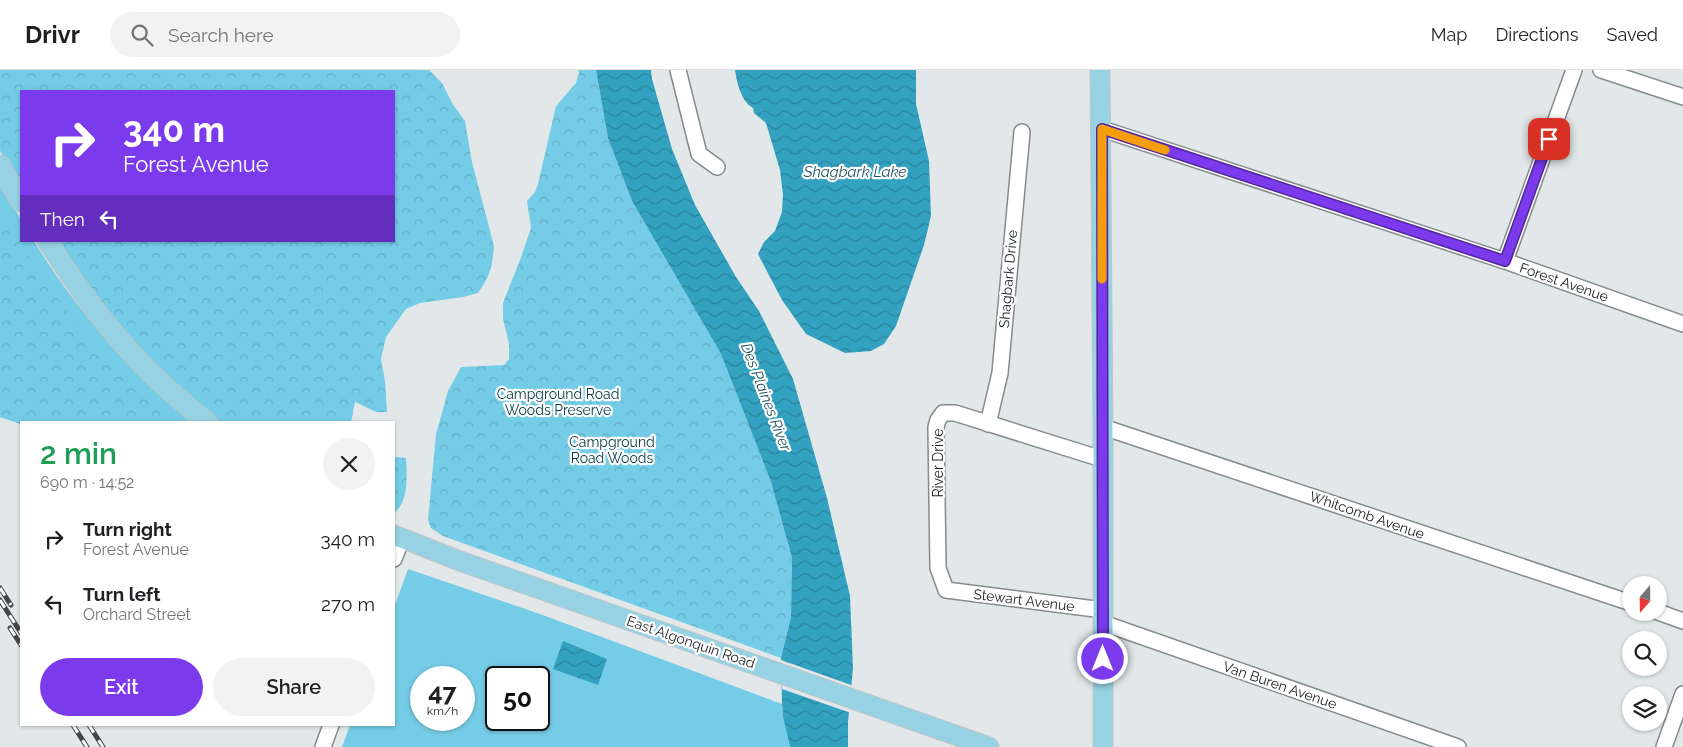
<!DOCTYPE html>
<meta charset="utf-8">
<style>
:root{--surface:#fff;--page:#f2f2f2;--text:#202124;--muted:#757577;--line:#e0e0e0;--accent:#7c3aed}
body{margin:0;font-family:Raleway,sans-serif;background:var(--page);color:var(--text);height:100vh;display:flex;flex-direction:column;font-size:19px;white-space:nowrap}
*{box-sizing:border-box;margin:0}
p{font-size:16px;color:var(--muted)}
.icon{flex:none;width:28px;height:28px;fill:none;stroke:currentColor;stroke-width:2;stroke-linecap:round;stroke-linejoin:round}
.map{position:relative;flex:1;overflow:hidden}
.panel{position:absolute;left:20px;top:351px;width:375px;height:305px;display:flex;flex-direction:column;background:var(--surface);border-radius:0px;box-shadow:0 1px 4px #0004}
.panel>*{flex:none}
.banner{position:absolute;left:20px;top:20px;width:375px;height:152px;border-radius:0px;box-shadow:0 1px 4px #0004;background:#7c3aed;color:#fff;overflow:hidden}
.needle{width:32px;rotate:200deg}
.tools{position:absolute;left:1622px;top:506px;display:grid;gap:10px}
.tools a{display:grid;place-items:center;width:45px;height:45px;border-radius:50%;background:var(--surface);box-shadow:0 1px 4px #0004;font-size:25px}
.speed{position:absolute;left:410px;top:596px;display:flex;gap:10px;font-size:25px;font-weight:700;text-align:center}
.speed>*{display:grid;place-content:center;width:65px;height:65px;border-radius:50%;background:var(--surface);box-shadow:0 1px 4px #0004;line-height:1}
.speed small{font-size:12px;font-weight:400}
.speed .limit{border:2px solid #111;border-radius:8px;background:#fff;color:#111}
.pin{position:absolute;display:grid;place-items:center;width:42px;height:42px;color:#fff;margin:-21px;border-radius:10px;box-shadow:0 2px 8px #0006}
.me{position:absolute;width:55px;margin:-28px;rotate:0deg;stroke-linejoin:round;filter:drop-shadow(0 0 4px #0008)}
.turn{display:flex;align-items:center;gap:18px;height:105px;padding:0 20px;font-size:22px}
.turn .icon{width:65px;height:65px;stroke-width:2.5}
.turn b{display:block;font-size:35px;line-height:42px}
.then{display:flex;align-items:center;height:48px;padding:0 20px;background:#0003;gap:10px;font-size:19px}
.round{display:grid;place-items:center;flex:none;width:52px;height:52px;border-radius:26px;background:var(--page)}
.headline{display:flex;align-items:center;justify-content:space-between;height:85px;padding:0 20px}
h1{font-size:30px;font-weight:600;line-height:38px;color:#1e9e55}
.button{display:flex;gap:10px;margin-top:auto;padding:10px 20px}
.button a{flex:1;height:58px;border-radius:30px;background:var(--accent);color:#fff;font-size:20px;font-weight:600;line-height:58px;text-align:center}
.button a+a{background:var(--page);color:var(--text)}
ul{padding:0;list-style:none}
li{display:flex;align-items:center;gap:15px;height:65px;padding:0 20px}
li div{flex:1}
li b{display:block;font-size:19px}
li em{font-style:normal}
header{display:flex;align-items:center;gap:30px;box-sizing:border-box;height:70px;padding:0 25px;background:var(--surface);border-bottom:1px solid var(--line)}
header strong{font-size:24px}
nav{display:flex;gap:28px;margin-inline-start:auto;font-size:18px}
.search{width:350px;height:45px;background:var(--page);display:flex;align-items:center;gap:12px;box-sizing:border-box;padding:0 18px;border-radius:28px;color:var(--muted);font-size:19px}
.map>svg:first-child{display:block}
</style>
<header>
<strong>Drivr</strong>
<div class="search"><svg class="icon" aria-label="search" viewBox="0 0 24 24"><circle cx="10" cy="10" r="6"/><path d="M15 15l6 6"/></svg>Search here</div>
<nav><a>Map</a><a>Directions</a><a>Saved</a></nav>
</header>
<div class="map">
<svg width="1683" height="677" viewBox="0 0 1683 677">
<defs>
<pattern id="forest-crowns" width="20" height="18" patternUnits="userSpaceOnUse" patternTransform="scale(1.25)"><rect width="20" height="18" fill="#75cce6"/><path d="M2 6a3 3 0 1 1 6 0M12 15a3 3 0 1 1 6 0" fill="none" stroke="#65afc5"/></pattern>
<pattern id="water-waves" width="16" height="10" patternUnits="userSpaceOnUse" patternTransform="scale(1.25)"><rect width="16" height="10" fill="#32a2c0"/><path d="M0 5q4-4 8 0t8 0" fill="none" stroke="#2a839b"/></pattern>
</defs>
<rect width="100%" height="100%" fill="#e2e8e9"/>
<!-- green -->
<path fill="#75cce6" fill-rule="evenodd" d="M0 113 21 150V171H34C76 240 130 302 193 352H21V354L0 347Z
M408 499 540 544 782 634 783 647 790 677H342L350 655H394V538ZM421 608H464V650H421ZM496 608H539V650H496Z"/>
<!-- forest -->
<path fill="url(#forest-crowns)" d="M0 0H429L442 13 452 33 465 51 472 92 494 176C492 198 490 206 478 223L463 227 420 233 406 239 386 267 381 289 385 311 387 342H376L355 332 351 352H220C170 313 123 267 86 216 75 201 66 186 56 171H394V21H21V116L0 81Z
M578 0H596L608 68 632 131 721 284 771 412 792 488 791 547 781 588 443 466 431 458 428 450 436 364 448 321 461 297 504 295 509 289V274L503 249V233L520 190 531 158 527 131 535 122 538 114 556 36 576 13 579 3Z
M0 138 24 180 51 221 103 285 159 341 173 352H21V354L0 347Z
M394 387 406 388C407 405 409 432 394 443Z"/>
<!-- water -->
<path fill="url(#water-waves)" d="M596 0H651L652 9 672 79 695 135 736 207 759 241 793 309 827 428 850 526 853 598 848 652V677H790L783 647 782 634 781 588 791 547 792 488 771 412 721 284 632 131 608 68Z
M735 0H916V34L929 91 931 146 924 175 896 256 884 274 871 281 845 283 806 264 782 230 758 184 764 172 775 161 782 142 783 125 780 100 766 53 754 43 753 38C741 31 737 13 735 0Z
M563 571 607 589 598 615 553 599Z"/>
<!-- pier -->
<path fill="#e2e8e9" d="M781 590 854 616 851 643 782 619Z"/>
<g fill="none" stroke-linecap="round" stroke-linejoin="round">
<defs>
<path id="minor" d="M678 0 699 84 717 97
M1601 0 1683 27
M1102 59 1505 191 1683 254
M1505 191 1574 0
M988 354 1000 303 1022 62
M1103 357 1631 533
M1102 389 955 343H943L938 350 936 357 938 498 946 520 1103 540
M394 489 402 468
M1658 542 1683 551
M1103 553 1458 677
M323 677 331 655
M1664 677 1683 624"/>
<path id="major" d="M1100 0 1103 357V677
M0 95 21 132
M47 171C71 208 96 244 125 276 149 304 178 329 207 352
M394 465 460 491 989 677"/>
</defs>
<!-- minor casing -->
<use href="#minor" stroke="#858a8c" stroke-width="18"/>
<!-- major casing -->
<use href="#major" stroke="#c4c4c5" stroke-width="21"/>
<!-- minor -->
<use href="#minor" stroke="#fff" stroke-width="15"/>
<!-- major -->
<use href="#major" stroke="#96d2e3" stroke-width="19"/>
<defs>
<path id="rail" d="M0 518 11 535
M0 530 21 563
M10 558 21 575
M73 655 87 677
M89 655 103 677"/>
</defs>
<!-- rail casing -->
<use href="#rail" stroke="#434647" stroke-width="5"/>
<!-- rail -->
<use href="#rail" stroke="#fff" stroke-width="3" stroke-dasharray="9" stroke-linecap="butt"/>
</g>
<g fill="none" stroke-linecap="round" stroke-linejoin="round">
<defs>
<path id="route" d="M1103 589 1102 59 1505 191 1549 69"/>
</defs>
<!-- route casing -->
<use href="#route" stroke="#51269a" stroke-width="12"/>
<!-- route -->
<use href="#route" stroke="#7c3aed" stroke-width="9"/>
<!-- slow -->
<path stroke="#f59e0b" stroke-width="9" d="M1102 209V59L1165 80"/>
</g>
<g text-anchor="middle" stroke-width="4.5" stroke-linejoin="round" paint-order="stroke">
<!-- street labels -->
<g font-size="14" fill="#1c1e1f" stroke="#fff">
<text transform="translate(1008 209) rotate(-85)" y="5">Shagbark Drive</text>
<text transform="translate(1564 212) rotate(19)" y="5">Forest Avenue</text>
<text transform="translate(938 393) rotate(-90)" y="5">River Drive</text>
<text transform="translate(1367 445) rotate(19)" y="5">Whitcomb Avenue</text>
<text transform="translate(1024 530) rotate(7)" y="5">Stewart Avenue</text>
<text transform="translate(691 572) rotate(19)" y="5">East Algonquin Road</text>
<text transform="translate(1280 615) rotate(19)" y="5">Van Buren Avenue</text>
</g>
<!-- park labels -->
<g font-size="14" fill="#063946" stroke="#fff">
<text x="558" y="329">Campground Road<tspan x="558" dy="16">Woods Preserve</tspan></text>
<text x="612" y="377">Campground<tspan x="612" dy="16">Road Woods</tspan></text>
</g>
<!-- water labels -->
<g font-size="15" font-style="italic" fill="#265361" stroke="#fff">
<text x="855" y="107">Shagbark Lake</text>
<text transform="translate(766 327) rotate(69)" y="5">Des Plaines River</text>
</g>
</g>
</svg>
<div class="tools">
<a><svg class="needle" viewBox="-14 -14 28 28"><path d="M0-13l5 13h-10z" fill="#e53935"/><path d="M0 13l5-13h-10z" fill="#757577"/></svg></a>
<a><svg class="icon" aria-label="search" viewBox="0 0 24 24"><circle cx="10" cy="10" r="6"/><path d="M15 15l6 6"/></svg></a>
<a><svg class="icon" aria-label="layers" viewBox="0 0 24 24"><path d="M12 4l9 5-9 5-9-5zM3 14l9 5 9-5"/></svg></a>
</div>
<div class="speed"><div>47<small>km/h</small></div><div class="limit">50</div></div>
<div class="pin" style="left:1549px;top:69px;background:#d93025"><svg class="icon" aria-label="arrive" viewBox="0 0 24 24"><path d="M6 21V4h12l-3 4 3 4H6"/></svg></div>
<svg class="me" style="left:1103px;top:589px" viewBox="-20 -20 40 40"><circle r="17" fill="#7c3aed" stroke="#fff" stroke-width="3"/><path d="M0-11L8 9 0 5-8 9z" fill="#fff"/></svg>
<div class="banner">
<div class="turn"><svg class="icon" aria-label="right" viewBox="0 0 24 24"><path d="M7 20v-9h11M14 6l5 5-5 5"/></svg><div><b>340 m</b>Forest Avenue</div></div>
<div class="then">Then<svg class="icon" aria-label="left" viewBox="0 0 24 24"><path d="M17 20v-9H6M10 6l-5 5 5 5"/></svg></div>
</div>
<section class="panel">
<div class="headline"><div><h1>2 min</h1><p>690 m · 14:52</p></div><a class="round"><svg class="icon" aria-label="close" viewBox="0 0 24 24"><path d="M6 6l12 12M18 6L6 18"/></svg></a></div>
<ul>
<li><svg class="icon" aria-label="right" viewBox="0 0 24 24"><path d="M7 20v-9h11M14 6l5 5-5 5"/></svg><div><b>Turn right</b><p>Forest Avenue</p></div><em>340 m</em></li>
<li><svg class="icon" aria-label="left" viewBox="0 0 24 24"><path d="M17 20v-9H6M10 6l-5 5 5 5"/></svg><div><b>Turn left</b><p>Orchard Street</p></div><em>270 m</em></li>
</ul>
<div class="button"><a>Exit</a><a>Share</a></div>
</section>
</div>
